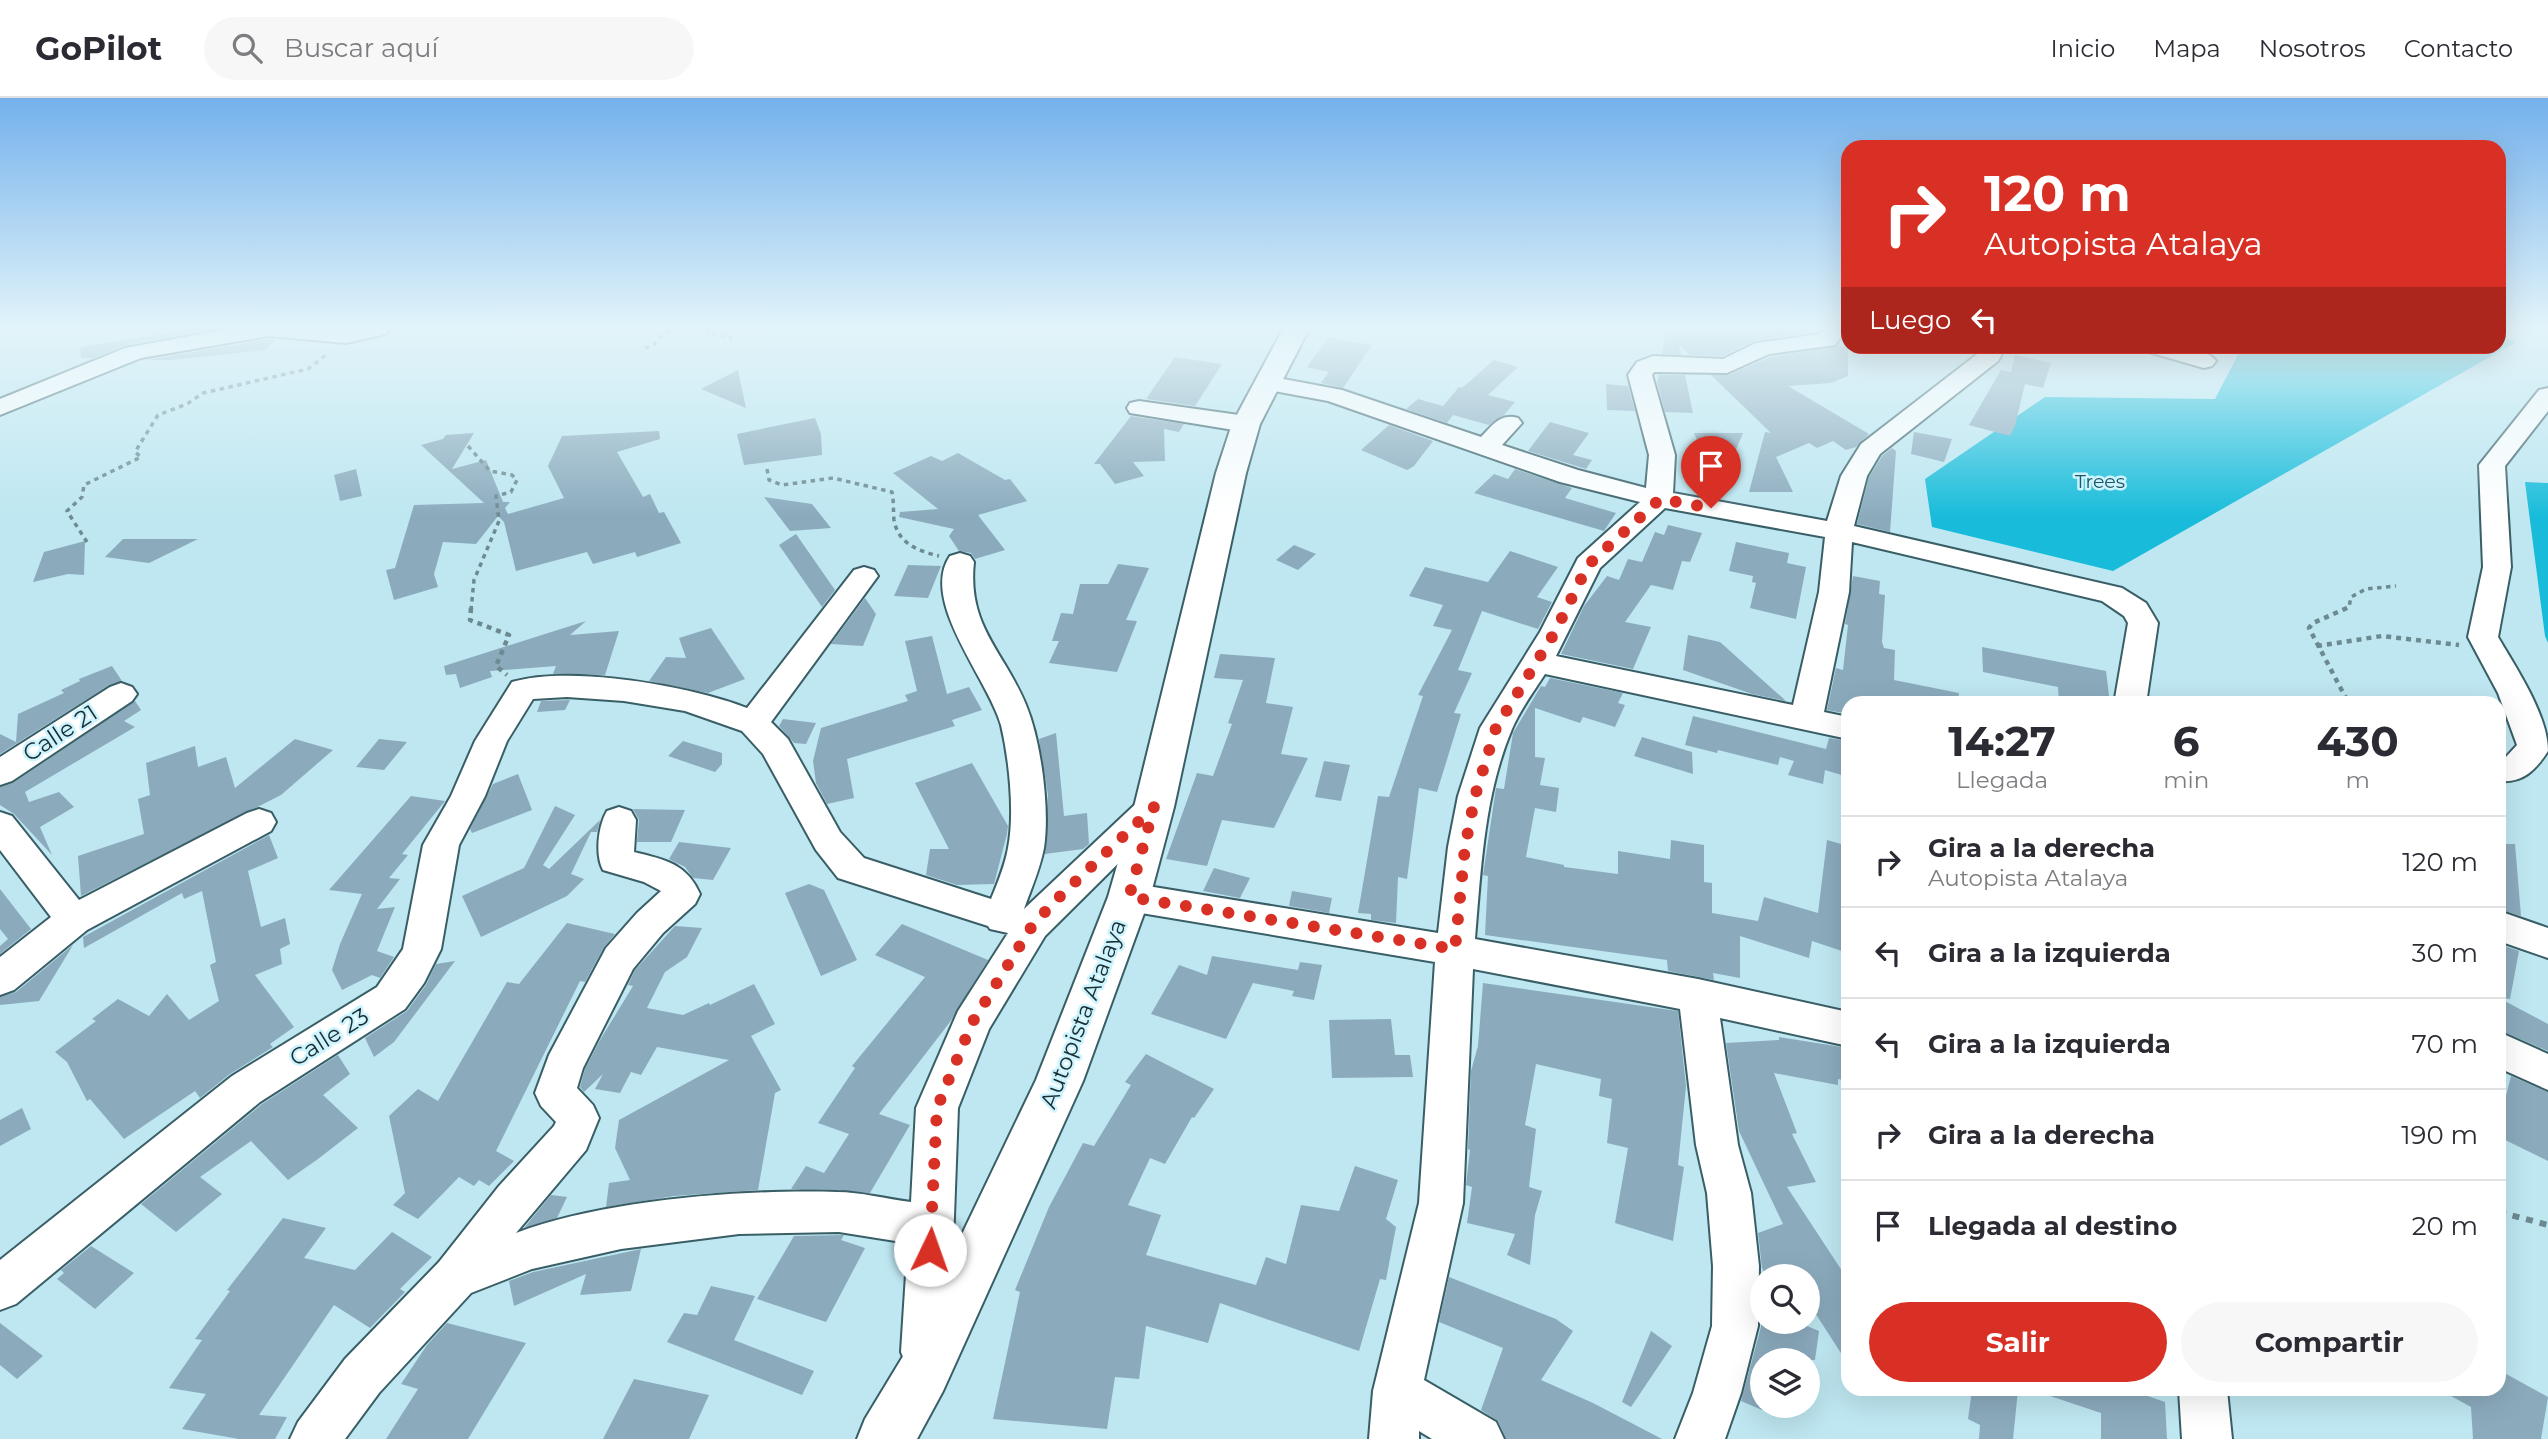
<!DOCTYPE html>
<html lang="es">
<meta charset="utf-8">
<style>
:root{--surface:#fff;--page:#f7f7f7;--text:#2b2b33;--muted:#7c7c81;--line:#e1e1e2;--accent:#d93025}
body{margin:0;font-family:Montserrat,sans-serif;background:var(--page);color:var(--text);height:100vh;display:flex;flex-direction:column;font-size:26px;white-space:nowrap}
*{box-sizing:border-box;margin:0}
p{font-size:23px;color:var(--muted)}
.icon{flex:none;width:38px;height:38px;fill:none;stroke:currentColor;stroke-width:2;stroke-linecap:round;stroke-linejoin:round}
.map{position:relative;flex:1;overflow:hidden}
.drawer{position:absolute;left:1841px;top:598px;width:665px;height:700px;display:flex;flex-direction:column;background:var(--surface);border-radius:21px;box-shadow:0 7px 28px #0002}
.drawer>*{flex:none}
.guide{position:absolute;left:1841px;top:42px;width:665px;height:214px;border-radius:21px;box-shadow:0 7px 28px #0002;background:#d93025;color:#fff;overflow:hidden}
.buttons{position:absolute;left:1750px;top:1166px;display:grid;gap:14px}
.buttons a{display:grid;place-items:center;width:70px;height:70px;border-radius:50%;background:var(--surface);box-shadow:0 7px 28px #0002;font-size:35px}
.pin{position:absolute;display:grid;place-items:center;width:60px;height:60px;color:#fff;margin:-72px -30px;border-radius:50% 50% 50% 0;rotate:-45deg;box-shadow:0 0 7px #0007}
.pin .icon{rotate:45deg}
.me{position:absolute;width:77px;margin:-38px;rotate:3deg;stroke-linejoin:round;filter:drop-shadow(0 0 5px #0008)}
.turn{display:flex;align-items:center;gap:24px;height:147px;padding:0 28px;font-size:32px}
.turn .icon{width:91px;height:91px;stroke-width:2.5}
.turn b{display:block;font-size:49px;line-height:60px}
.then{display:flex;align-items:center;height:66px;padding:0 28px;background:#0003;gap:14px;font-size:26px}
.eta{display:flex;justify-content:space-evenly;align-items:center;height:119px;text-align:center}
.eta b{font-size:42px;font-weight:700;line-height:49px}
.primary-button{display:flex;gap:14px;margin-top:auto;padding:14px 28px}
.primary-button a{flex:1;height:80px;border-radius:42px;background:var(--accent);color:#fff;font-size:28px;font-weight:700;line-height:80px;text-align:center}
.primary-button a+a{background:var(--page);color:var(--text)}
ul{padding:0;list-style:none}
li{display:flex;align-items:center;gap:21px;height:91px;padding:0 28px;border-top:2px solid var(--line)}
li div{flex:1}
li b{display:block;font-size:26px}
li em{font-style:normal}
header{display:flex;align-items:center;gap:42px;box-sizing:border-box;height:98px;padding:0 35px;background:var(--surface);border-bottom:2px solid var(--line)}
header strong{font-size:33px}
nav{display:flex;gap:38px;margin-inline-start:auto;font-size:24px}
.search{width:490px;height:63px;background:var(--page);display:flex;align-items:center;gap:18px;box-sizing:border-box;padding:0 24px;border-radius:38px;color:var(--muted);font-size:26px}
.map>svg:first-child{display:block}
</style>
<header>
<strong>GoPilot</strong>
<div class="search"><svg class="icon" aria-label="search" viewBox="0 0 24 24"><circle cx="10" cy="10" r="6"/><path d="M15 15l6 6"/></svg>Buscar aquí</div>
<nav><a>Inicio</a><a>Mapa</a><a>Nosotros</a><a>Contacto</a></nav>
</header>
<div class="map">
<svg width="2548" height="1341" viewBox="0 0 2548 1341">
<rect width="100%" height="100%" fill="#bee7f1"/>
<!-- forest -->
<path fill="#18bcda" d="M2499 238 2516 244 2113 473 1932 429 1925 381 2045 299 2215 301 2242 249 2499 248Z
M2525 384 2548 385V545L2545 538Z"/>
<!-- building -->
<path fill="#8babbd" d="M195 231H216L125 247 93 260H81L80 249Z
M1663 231H1805L1806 235 1756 242 1722 258 1690 257 1679 246 1681 257 1662 256 1666 233Z
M1329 239 1372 247 1343 290 1321 285 1329 274 1307 269Z
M269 241H276L266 252 171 262H147Z
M1837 248H1848V278L1831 285 1788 288 1869 336 1856 349 1846 352 1833 343 1817 350 1809 345 1776 359 1793 394H1749L1765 334 1771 335 1711 277H1728L1770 259Z
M2015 257 2051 265 2043 290 2025 286 2015 328 2010 338 1969 327 2001 272 2011 274Z
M1175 259 1222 266 1195 308 1146 301Z
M1494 262 1518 269 1488 297 1515 304 1504 317 1489 327 1453 317 1447 325 1406 311 1418 301 1443 308 1459 289 1462 290Z
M738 272 746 310 701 291Z
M1659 277H1685L1693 315 1665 314 1657 284Z
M1606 286 1628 288 1635 313 1607 312Z
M1131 318 1184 326 1179 334 1164 331 1165 363 1133 364 1144 378 1115 386 1100 366H1094Z
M815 320 821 336 822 357 744 367 737 336Z
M1550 324 1589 335 1573 357 1592 362 1586 371 1528 353Z
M1389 327 1433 343 1414 368 1407 372 1361 352Z
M659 333 660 341 617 354 643 399 650 396 659 415 664 414 681 445 637 459 635 454 593 466 587 454 516 473 504 424 498 418 476 446 443 444 434 476 438 489 394 502 386 472 395 470 414 407 484 405 421 347 443 341 446 337 474 335 452 371 486 362 503 404H510L505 410 508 416 564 400 548 368 562 338Z
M1914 334 1952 341 1944 364 1911 356Z
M1694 335H1743L1718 394Z
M1892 350 1896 353 1890 434 1857 426 1869 379 1882 358Z
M958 355 1005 382 1010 381 1027 403 978 417 1005 452 975 461 971 455 959 453 949 438 954 431 899 419 900 414 938 411 893 375 931 358 942 363Z
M356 371 362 398 340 403 334 377Z
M1515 371 1572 390 1565 400 1616 415 1604 433 1474 395 1494 376 1508 381Z
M764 399 812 406 831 430 790 433Z
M1668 427 1702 435 1690 464 1682 463 1673 492 1651 487 1625 524 1651 529 1633 571 1561 556 1584 508 1607 478 1619 482 1628 461 1642 464 1655 434 1664 437Z
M796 436 835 492 822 509 779 447Z
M123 441H198L149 465 105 459Z
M85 443 84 477 68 476 33 484 44 454Z
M1736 444 1789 455 1787 465 1806 469 1796 521 1750 510 1756 485 1752 484 1753 478 1729 473Z
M1294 447 1316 456 1298 472 1276 462Z
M1510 453 1558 469 1537 499 1552 504 1538 531 1482 513 1458 572 1472 575 1454 615 1461 616 1437 694 1419 690 1407 781 1398 779 1396 825 1371 822V816L1358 815 1378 698 1389 699 1423 598 1418 597 1452 532 1433 528 1443 507 1409 498 1425 469 1488 484Z
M1118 466 1149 470 1126 522 1137 523 1117 574 1049 565 1059 543H1052L1061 515 1073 516 1080 486H1108Z
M908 467 941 468 928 500 894 498Z
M1853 478 1880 483 1879 496 1885 497 1882 544 1884 550 1895 552 1894 582 1959 595 1958 606H1848V616L1827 612 1836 570 1843 572 1848 527 1845 526Z
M865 500 876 516 863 548 831 546Z
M586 523 570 537 619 533 605 577 553 576 556 568 490 573 492 579 460 590 456 576 446 577 444 568Z
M711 530 745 581 708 595 649 583 666 559 686 560 679 540Z
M1688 537 1720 544 1786 603 1752 596 1683 572Z
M932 538 947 596 969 589 982 612 952 622 955 628 847 661 854 700 827 706 816 685 813 663 821 630 908 603 905 597 917 593 905 543Z
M1982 549 2106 573 2110 606H2059L2058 589 1983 574Z
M1220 556 1275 560 1266 605 1293 609 1281 656 1308 660 1274 730 1222 722 1207 768 1166 761 1197 675 1213 678 1232 626 1228 625 1243 582 1214 580Z
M112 568 122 583 109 587 0 656V636L16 644 18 616 64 595 61 592 80 583 79 581Z
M1550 580 1623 595 1618 605 1625 607 1615 629 1583 619 1580 625 1535 610V659L1545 660 1540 687 1559 690 1556 714 1535 710 1526 759 1564 767V769L1618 776V753L1670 761 1671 742 1704 747V784L1712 785V815L1758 823 1764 799 1818 815 1827 742 1848 748V855L1812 843 1809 860 1740 838V880L1713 875 1714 882 1668 873 1667 862 1485 837 1488 778 1483 777 1496 690 1504 691 1513 635 1541 588 1545 589Z
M570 602 565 612 537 614 541 603Z
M135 603 141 612 124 623 135 629 25 694 29 704 59 694 74 709 40 729 52 757 14 716 0 707V689L13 685Z
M1693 618 1826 651 1829 640 1848 643V679L1825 672 1823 686 1788 677 1794 663 1780 659 1778 667 1718 652 1717 655 1685 647Z
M783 621 816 625 806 646 794 645 779 628Z
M1056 635 1064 718 1087 715 1089 746 1083 751 1045 756 1048 697 1039 641Z
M1642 639 1692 654 1693 676 1634 658Z
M295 641 333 652 281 697 81 798 78 758 144 736 138 701 150 697 146 665 195 648 198 669 226 659 235 690Z
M379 641 407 644 384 672 356 669Z
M683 643 722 655V666L715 674 668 658Z
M1324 663 1350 667 1341 703 1315 699Z
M972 665 1008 728 1007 736 994 786 957 787 926 777 930 751H949L915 685Z
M518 676 532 712 472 735 470 731 493 686Z
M411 698 445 703 402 756 408 757 389 780 400 781 377 811 395 809 377 853 394 859 380 880 372 877 342 892 332 872 340 846 362 796 329 792Z
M555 708 575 717 543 767 549 771 600 722 597 734H591L571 776 584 781 567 798 481 839 462 798 524 770Z
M633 711 685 712 671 744H637L639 722Z
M269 737 278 760 248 773 261 829 285 820 290 846 280 851 282 866 255 877 294 929 270 946 273 949 230 976 200 1000 195 993 124 1041 90 1001 87 1003 67 964 55 954 96 923 92 921 118 901 149 918 167 896 189 922 219 903 210 867 216 864 202 793 184 801 182 795 84 850 83 839Z
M679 744 731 750 713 782 693 780 685 769 669 761Z
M2499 746H2515L2521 818 2499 811Z
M1214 770 1250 780 1240 800 1203 793Z
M809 786 824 792 857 862 821 878 785 795Z
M0 791 31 831 0 856V848L8 841 0 831Z
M1292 793 1332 800 1329 815 1289 808Z
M567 825 615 836 604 849 585 884 580 883 496 1053 514 1063 489 1088 479 1082 474 1088 459 1079 418 1121 393 1107 405 1095 389 1018 418 991 438 1003 507 884 519 886Z
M902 826 988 862 950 924 879 1016 910 1027 870 1095 791 1091 806 1068 824 1075 849 1036 818 1025 855 970 852 968 925 879 875 857Z
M675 828 702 830 687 859 665 874 647 910 683 917 709 905 710 907 754 886 775 926 751 938 781 992 775 995 758 1092 674 1098 606 1109 609 1085 630 1082 615 1050 619 1022 729 962 657 949 641 977 631 974 620 995 595 991 603 976 584 994 580 989 585 971 600 942 633 888 628 887 635 872Z
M2499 846 2519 853 2510 901 2499 900Z
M73 847 39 903 0 907V899L16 894Z
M1212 858 1298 872 1300 864 1322 867 1314 902 1292 898 1294 893 1253 885 1226 941 1151 916 1179 867 1207 877Z
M455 863 394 944 374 959 365 940 407 913 426 887 436 866Z
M1483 885 1678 913 1686 988 1678 1067 1684 1069 1673 1143 1615 1125 1628 1050 1607 1045 1612 1001 1599 998 1601 981 1536 966 1525 1027 1536 1031 1529 1089 1542 1093 1535 1117 1530 1167 1507 1157 1515 1136 1467 1125 1472 1089 1466 1087 1470 1052 1468 1051 1471 973 1478 948Z
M2499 900 2548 926V953L2499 932Z
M1391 921 1395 957H1410L1413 979 1332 980 1329 922Z
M1779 939 1848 950V983L1838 981V987L1774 975 1797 1035 1792 1036 1816 1084 1787 1089 1848 1182V1266L1808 1204V1178H1766L1762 1170 1758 1135 1783 1126 1739 1033 1726 945 1779 942Z
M1146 956 1214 991 1194 1020 1192 1019 1165 1066 1150 1060 1128 1107 1161 1117 1146 1157 1256 1187 1266 1159 1286 1166 1301 1107 1339 1113 1355 1068 1398 1082 1386 1121 1396 1129 1386 1182 1380 1181 1359 1253 1220 1205 1208 1245 1146 1228 1139 1281 1115 1279 1107 1331 993 1321 1020 1194 1015 1192 1049 1109 1083 1045 1094 1048 1131 987 1125 984Z
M338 957 350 976 323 997 358 1030 318 1061 288 1082 251 1043 200 1079 222 1096 176 1134 141 1106 262 1006Z
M2511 978 2548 994V1063L2499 1039V1025Z
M22 1010 31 1031 0 1048V1022Z
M551 1097 567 1099 557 1120 524 1130Z
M283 1120 326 1130 304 1160 355 1172 392 1134 432 1159 400 1191 405 1194 370 1230 334 1207 259 1317 287 1319 275 1341H239L182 1331 206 1296 169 1290 202 1242 195 1241 230 1193 227 1192Z
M844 1137 841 1142 865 1150 826 1224 757 1201 794 1138Z
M91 1148 134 1175 95 1211 57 1181 64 1175 61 1172Z
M641 1151 631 1193 580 1197 586 1176 514 1208 509 1183 533 1174Z
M1449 1179 1556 1221 1573 1233 1541 1282 1593 1305 1662 1341H1506L1498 1323 1481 1312 1503 1250 1439 1224Z
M711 1188 755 1198 734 1242 814 1273 802 1297 667 1244 684 1215 697 1217Z
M1761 1205 1762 1223H1795L1819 1233 1815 1262H1762V1312L1741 1303 1761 1229Z
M0 1225 43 1258 17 1281 0 1267Z
M447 1225 526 1245 468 1341H386L418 1291 401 1286 427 1247Z
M1651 1233 1672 1248 1631 1309 1622 1304Z
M2499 1272 2548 1299 2541 1341H2473L2471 1309 2440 1292H2499Z
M634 1281 709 1297 689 1341H603Z
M1972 1292H2018L2013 1341H1979L1980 1327 1968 1321Z
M2045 1292H2130L2165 1304 2167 1341H2101V1315L2044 1296Z"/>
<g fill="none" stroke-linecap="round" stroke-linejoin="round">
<defs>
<path id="minor" d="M229 231H389L386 236 346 245 269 238 141 260 0 317V301L125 250Z
M1824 231H1846L1835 247 1769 256 1727 275 1654 274 1652 277 1675 357 1673 395 1827 423 1841 378 1861 346 1980 254 1983 248H2006L1998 263 1880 356 1867 378 1854 428 2122 490 2146 505 2158 525 2146 606H2114L2128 525 2124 518 2102 503 1852 444 1849 494 1824 614 1848 619V641L1545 576C1534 593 1520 612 1512 631 1484 697 1481 771 1475 841L1698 881 1848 914V948L1720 920 1738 1047 1751 1095 1759 1168 1758 1228 1741 1295 1725 1341H1675L1693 1295 1712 1228 1713 1168 1707 1095 1696 1047 1680 911 1473 871 1463 1105 1424 1282 1496 1324 1504 1341H1432L1419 1333V1341H1369L1373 1293 1419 1105 1435 864 1129 813 1116 809 1111 799 1116 789 1129 785 1438 835 1448 749 1458 698 1480 630 1540 534 1578 460 1640 404 1560 384 1328 303 1258 290 1255 285 1258 280 1267 278 1342 292 1481 339C1493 327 1500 315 1518 320L1522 325 1502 347 1578 372 1646 390 1649 357 1628 277 1637 264 1653 258 1723 261 1756 245 1820 236ZM1665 410 1825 439 1819 494 1793 607 1556 558 1600 470Z
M2142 248C2160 248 2204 246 2216 263L2212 268 2204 270 2145 253Z
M2548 290V313L2505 368 2511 469 2498 539C2516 570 2548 617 2548 653 2535 673 2523 685 2499 683V659L2505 660 2517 647 2498 595 2468 539 2483 469 2479 367 2539 292Z
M1139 303 1246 318 1255 321 1259 326 1255 331 1246 334 1130 315 1127 310 1130 305Z
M960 455 970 458 974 464C967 529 1004 553 1026 607 1041 643 1050 711 1044 750 1040 771 1031 791 1024 811L1142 700 1154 697 1166 700 1171 709 1166 718 1045 838 989 931 958 1010 949 1254 942 1271 925 1278 908 1271 901 1254 908 1145 839 1134 739 1136 621 1151 532 1171 471 1195 379 1295 345 1341H290L298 1324 345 1261 439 1164 499 1088 554 1028 556 1024 541 1008 535 995 549 957 606 850 637 815 661 793 644 784 603 772C595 757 598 728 607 713L619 709 631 713 636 722 634 754C666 762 686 765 700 796L695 806 663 835 633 871 583 970 577 990 593 1007 599 1020 586 1052 516 1135C604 1102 742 1091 837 1094 861 1094 886 1101 911 1104L916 1010 958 913 1008 835 990 831 988 828 838 780 816 752 763 656 742 633 685 613 624 603 567 599 533 601 507 643 485 698 459 747 441 851 424 885 405 911 260 1004 16 1206 0 1212V1162L232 978 377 889 403 851 423 747 451 698 475 643 512 584C571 567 690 588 747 610L854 472 864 469 874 472 878 478 771 624 788 641 840 734 864 760 991 801C998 784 1005 767 1008 750 1015 715 1009 661 1001 627 989 582 919 503 950 458Z
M121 585 132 589 137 596 132 603 12 683 0 687V659L110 589Z
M259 711 271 715 276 724 271 733 87 832 14 892 0 897V859L51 819 0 752V714L12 718 79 802 247 715Z
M2499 813 2548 830V860L2499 843Z
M2499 934 2548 956V992L2499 970Z
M2179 1292H2227L2232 1341H2182Z"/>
<path id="major" d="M1283 231H1309L1260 326 1246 375 1174 709 1150 799 1083 983 943 1293 917 1341H857L865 1321 905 1255 1036 982 1108 799 1134 709 1216 375 1232 326Z"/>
</defs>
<!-- minor casing -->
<use href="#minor" stroke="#395e66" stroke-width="4"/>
<!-- major casing -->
<use href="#major" stroke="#395e66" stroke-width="4"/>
<!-- path-far2 -->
<path stroke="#6d8a91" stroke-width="3.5" stroke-dasharray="4.5 4.5" stroke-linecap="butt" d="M708 231 707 235 732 240
M645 250 654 247 657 241 673 231
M468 348 490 373 512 377 517 382 511 394 496 398 499 423 474 482 471 512
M767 371 769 382 782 387 833 380 892 394C894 403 893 412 894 422 898 446 919 453 939 458
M87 444 67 413 82 399 84 387 141 359 135 354 158 317 187 306 203 295 308 271 327 256
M2343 512 2349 509 2351 499 2366 491 2396 488"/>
<!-- path-far1 -->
<path stroke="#6d8a91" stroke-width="4.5" stroke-dasharray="5 5" stroke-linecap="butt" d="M471 510 470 522 509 537 496 568 507 577
M2347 510 2313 525 2309 530 2349 606
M2317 548 2382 538 2459 547"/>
<!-- path -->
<path stroke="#6d8a91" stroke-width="6" stroke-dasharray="7 7" stroke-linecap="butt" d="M2499 1114 2548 1127"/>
<!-- minor -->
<use href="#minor" fill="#fff" fill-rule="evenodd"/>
<!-- major -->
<use href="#major" fill="#fff" fill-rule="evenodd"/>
</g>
<!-- sky -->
<linearGradient id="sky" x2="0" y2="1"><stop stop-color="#74b1ec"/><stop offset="0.55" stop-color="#e2f4f9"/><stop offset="1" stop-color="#e2f4f9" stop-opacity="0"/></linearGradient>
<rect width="2548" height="418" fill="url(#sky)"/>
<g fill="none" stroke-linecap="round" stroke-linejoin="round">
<!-- route -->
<path stroke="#d93025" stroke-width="12" stroke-dasharray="0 21.6" d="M930 1152 937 1010 972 925 1032 828 1055 803 1154 709 1129 799 1455 851 1465 749 1475 698 1496 630 1555 534 1588 467 1660 401 1711 410"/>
</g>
<g text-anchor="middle" stroke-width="5" stroke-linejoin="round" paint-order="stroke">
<!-- far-park labels -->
<g font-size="19" fill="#1c5663" stroke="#cbf4fe">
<text x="2100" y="390">Trees</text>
</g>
<!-- street labels -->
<g font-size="23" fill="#1c2c30" stroke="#cbf4fe">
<text transform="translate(60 635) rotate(-33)" y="8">Calle 21</text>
<text transform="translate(1083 916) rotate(-69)" y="8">Autopista Atalaya</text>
<text transform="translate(329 939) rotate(-32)" y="8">Calle 23</text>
</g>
</g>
</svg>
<div class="buttons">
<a><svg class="icon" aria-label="search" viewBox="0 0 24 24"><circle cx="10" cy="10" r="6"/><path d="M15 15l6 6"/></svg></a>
<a><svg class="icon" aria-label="layers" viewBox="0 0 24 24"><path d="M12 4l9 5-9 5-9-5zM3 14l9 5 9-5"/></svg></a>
</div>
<div class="pin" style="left:1711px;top:410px;background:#d93025"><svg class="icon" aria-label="arrive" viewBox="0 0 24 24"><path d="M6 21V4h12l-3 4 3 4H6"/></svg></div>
<svg class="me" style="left:930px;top:1152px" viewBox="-20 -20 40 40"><circle r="19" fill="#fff"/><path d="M0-13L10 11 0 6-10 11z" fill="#d93025"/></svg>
<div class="guide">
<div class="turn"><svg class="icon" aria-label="right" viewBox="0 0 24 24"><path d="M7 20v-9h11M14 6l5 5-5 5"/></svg><div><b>120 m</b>Autopista Atalaya</div></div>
<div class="then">Luego<svg class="icon" aria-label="left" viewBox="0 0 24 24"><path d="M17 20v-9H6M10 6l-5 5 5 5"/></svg></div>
</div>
<section class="drawer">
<div class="eta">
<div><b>14:27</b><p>Llegada</p></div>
<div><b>6</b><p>min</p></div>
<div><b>430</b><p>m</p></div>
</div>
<ul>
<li><svg class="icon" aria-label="right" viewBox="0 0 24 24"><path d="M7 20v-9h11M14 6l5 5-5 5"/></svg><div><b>Gira a la derecha</b><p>Autopista Atalaya</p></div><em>120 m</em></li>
<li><svg class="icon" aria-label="left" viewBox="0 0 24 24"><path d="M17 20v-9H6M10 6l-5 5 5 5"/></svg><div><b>Gira a la izquierda</b></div><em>30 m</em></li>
<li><svg class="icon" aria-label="left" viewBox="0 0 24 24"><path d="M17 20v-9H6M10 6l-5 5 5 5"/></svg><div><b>Gira a la izquierda</b></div><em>70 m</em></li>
<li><svg class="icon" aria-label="right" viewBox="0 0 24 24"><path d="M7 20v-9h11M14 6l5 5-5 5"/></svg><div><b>Gira a la derecha</b></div><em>190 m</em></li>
<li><svg class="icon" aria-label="arrive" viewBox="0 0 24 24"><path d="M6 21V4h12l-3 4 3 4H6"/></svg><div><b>Llegada al destino</b></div><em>20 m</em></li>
</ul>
<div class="primary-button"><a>Salir</a><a>Compartir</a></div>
</section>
</div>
